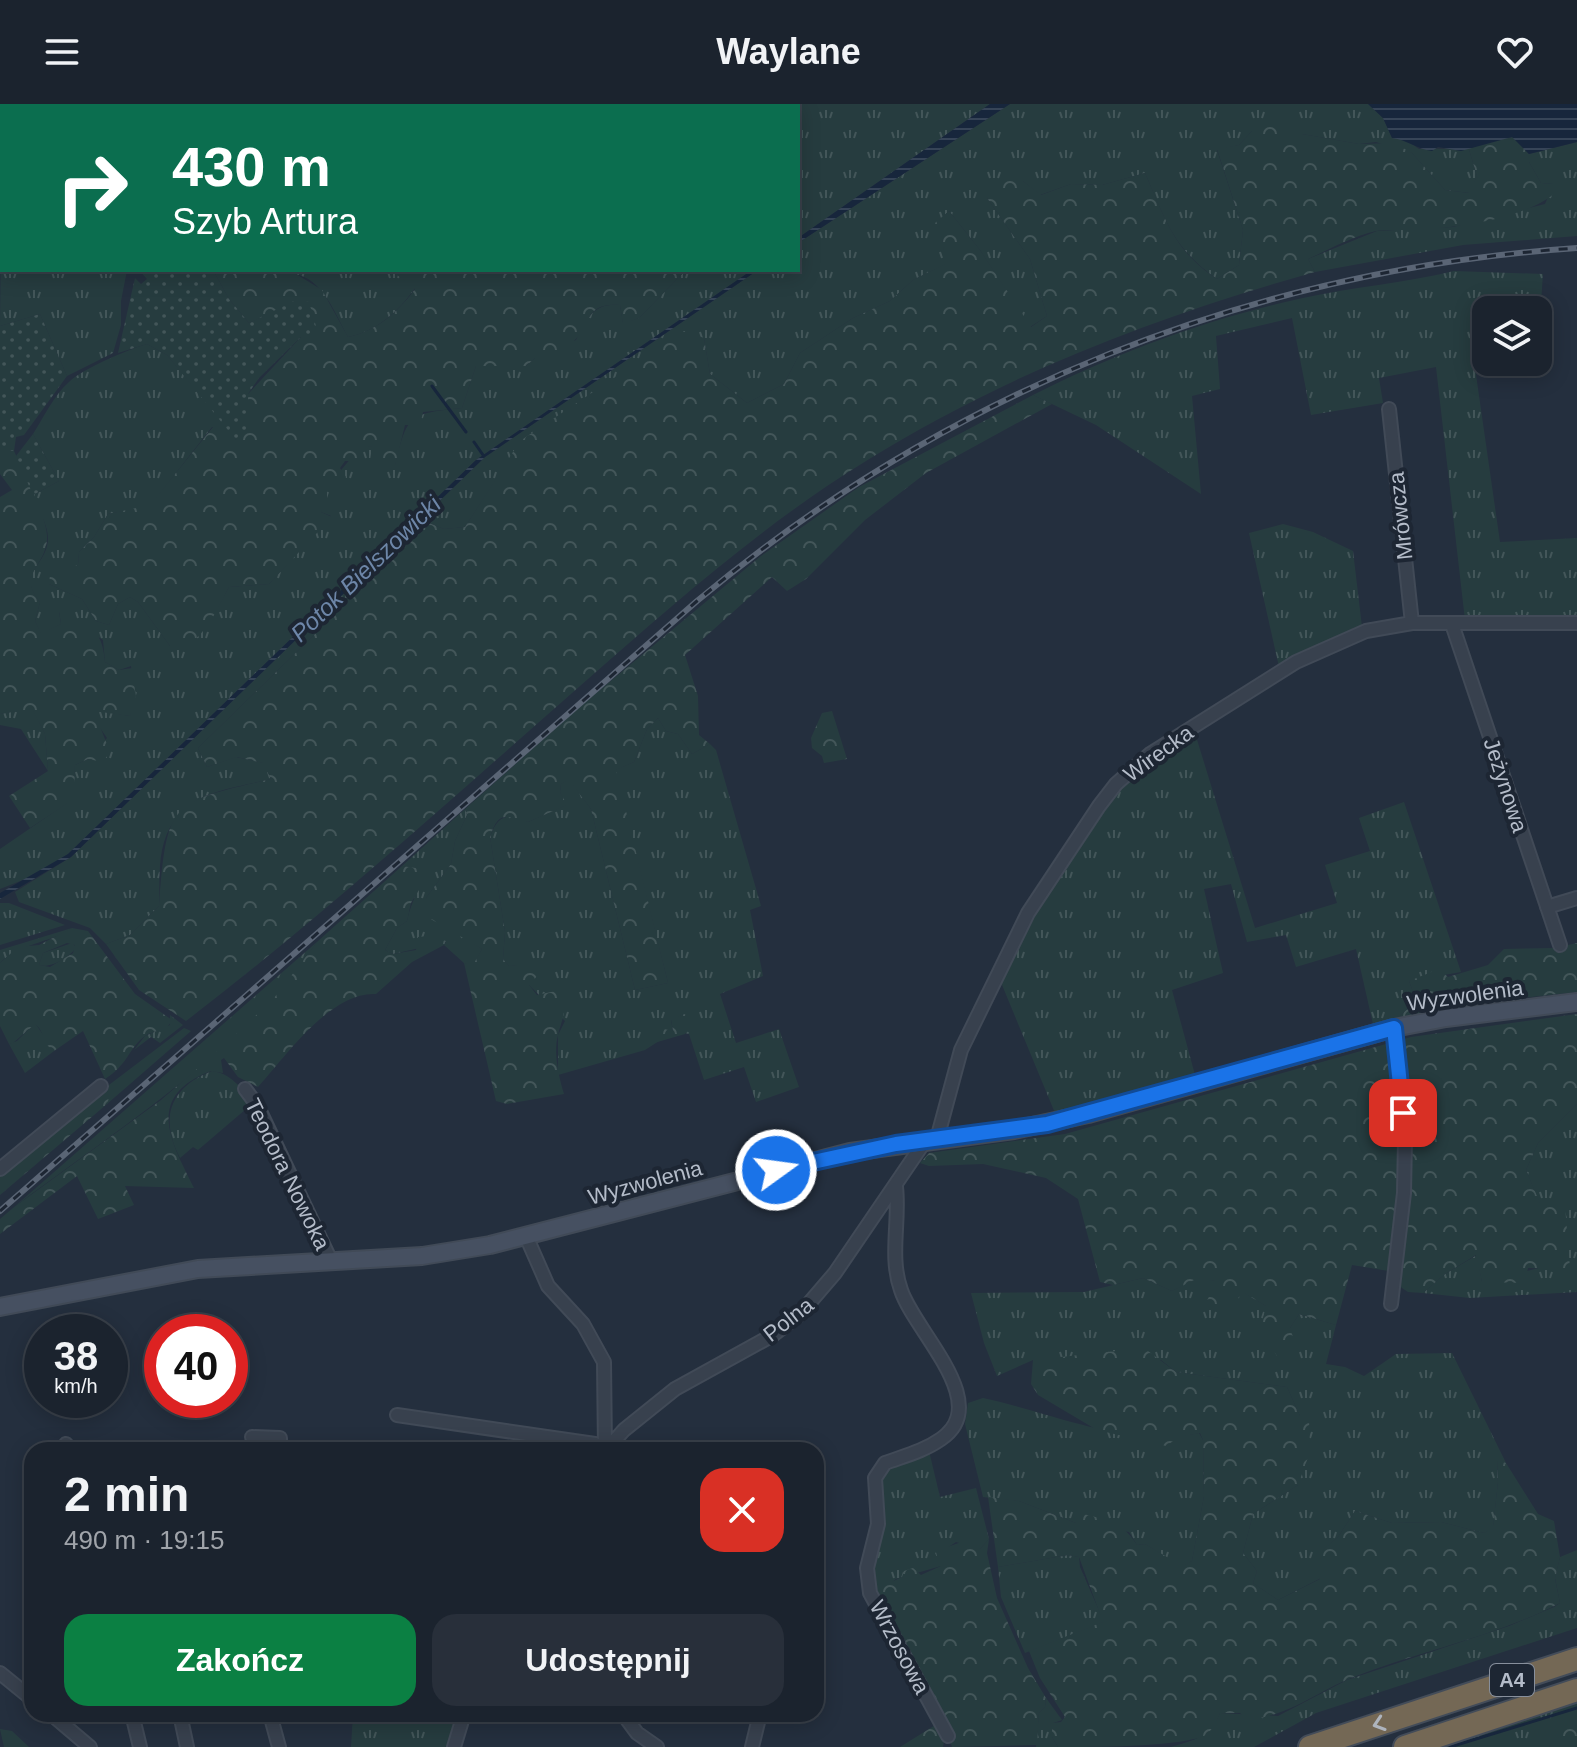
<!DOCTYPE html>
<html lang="pl">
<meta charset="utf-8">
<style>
:root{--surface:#1b232e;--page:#282f3a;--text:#f1f3f6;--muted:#a0a4aa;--line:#39404a;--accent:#0b8043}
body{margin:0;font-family:Helvetica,sans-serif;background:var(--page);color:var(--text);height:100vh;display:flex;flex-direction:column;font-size:30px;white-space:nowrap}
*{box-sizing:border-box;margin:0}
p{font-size:26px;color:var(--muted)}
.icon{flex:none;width:44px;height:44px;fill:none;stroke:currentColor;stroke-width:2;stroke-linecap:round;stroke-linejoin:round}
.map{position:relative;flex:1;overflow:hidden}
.side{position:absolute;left:24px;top:1338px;width:800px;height:280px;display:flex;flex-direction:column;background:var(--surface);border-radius:24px;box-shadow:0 4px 20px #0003,0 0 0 2px var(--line)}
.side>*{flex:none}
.banner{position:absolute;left:0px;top:0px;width:800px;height:168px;box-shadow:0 4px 20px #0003,0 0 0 2px var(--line);background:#0b6e4f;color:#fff;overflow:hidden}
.tools{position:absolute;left:1472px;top:192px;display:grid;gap:16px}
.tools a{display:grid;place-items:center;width:80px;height:80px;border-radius:16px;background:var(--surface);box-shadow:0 4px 20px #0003,0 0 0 2px var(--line);font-size:40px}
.speed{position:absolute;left:24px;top:1210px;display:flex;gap:16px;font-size:40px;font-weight:700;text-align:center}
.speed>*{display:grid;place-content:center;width:104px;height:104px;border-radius:50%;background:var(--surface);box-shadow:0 4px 20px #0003,0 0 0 2px var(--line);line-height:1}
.speed small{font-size:20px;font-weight:400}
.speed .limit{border:12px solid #d22;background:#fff;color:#111}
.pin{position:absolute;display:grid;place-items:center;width:68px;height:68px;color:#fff;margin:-34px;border-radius:16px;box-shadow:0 4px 12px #0006}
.me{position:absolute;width:88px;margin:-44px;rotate:76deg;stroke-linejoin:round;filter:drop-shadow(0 0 6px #0008)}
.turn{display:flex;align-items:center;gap:28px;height:168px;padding:0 40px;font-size:36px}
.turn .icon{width:104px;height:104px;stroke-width:2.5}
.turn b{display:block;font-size:56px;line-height:68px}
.round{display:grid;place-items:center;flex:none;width:84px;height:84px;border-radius:24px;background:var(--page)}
.head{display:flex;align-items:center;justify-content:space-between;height:136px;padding:0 40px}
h1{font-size:48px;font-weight:800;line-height:60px}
.cta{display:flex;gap:16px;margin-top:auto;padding:16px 40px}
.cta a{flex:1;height:92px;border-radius:24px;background:var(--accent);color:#fff;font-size:32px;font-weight:800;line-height:92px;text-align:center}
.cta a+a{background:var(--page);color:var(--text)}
header{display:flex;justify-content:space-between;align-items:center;height:104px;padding:0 40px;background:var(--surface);font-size:36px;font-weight:800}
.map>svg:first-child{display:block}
</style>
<header><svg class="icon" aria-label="menu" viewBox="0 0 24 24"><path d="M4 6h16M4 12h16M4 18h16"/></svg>Waylane<svg class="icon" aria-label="heart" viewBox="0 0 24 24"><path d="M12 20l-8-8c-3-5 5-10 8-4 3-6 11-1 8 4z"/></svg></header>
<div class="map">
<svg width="1577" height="1643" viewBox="0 0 1577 1643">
<defs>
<pattern id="grass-tufts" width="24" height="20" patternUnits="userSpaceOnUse" patternTransform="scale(2)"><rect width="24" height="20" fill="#263c3f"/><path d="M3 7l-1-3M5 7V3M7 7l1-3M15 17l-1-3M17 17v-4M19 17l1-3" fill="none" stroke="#435659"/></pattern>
<pattern id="forest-crowns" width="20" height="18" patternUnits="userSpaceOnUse" patternTransform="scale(2)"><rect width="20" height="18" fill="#263c3f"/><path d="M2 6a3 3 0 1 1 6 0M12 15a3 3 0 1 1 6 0" fill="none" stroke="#435659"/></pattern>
<pattern id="park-dots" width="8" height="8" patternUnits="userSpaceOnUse" patternTransform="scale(2)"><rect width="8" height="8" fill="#263c3f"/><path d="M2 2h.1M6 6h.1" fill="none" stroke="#435659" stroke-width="1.8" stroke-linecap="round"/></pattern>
<pattern id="water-rules" width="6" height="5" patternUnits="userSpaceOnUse" patternTransform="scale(2)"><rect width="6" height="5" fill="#17263c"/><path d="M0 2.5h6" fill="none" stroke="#364457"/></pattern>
</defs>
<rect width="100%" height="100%" fill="#242f3e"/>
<!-- grass -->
<path fill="url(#grass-tufts)" d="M82 0H479L480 2H86Z
M775 0H990L798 134V2H771Z
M1010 0H1368L1383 14 1392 34 1406 36 1419 45C1436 43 1451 47 1468 42L1477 72 1470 89 1445 86 1412 49 1376 38 1359 40 1302 30 1252 27 1239 41 1217 46 1243 126 1239 161 1217 175C1173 144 1166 117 1145 69L1102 81 1071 80 1040 91 1023 77 987 94 1030 155 1047 212 1030 223 980 146 949 107 936 119 942 133 946 160 913 176 890 197 853 214 800 249 784 280 747 299 710 270 704 234 521 337 465 423 444 425 429 419 198 644 207 663 236 653 264 659 271 675C226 686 180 687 164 738 158 757 160 782 159 802L130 831 106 840 90 824 19 798 15 788 71 753 485 353 758 166H798V139Z
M2 38V166H127L121 197V221L113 249 67 272 40 210 0 222Z
M1577 38V132L1463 141 1315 168 1308 155 1377 127 1453 123 1545 100 1554 80 1541 79 1529 58V50Z
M269 166H391L415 184C398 208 377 227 348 233 335 210 323 174 294 170 283 168 278 173 269 166Z
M686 166H752L476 356 68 750 38 770 0 785V745L73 695 75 661 88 655 107 634 96 618 93 606 130 612 134 580 131 562 119 566 105 558 103 536 59 508 61 520 41 530 35 517 40 498C15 468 48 462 48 434 48 421 37 403 33 391L59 377 33 330C44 313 54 291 69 278 84 264 127 246 147 240L167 251 227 323H212L150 402 108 410 94 433 79 448 78 461 49 480 82 495 96 517 109 521 118 500 130 493 138 498 170 542 218 503 229 483 269 480 331 412 321 408 327 383 362 341 372 343 395 361C408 309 409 310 462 304L476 262H526L535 254 576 236C586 215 594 198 620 201L623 219 639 214Z
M1454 167 1543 170 1540 212 1538 206H1486V230L1471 236 1500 438 1577 434V515L1465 516 1436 263 1379 274 1383 299 1311 311 1292 214 1216 232 1220 285 1192 292 1201 390 1096 321 1033 291C1118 248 1210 214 1303 194 1353 183 1404 179 1454 167Z
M1283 420 1313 428 1353 447 1362 523 1279 563 1249 429Z
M32 604 45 630 48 667 21 625 0 621V610Z
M658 614 666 627 678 630 692 650 710 640 716 646 761 802 750 806 763 872 720 890 736 939 779 925 799 983 756 998 744 963 704 976 689 930 683 929 687 914 684 910 671 916 673 928 645 946 558 971V931L565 917 529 881 524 861 509 862 503 855 505 828 490 733C498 710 508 709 528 718L566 701 560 688 561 680 569 675 591 705 635 886 668 879 615 666 634 658 647 625Z
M1194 626 1255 824 1337 799 1325 761 1370 747 1359 714 1404 698 1461 868 1409 877 1416 896 1399 913 1373 920 1356 845 1296 863 1286 831 1247 838 1231 780 1204 785 1223 869 1172 886 1195 971 1055 1009 1000 876C1034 807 1078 724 1134 669 1151 652 1175 640 1194 626Z
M465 705 467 711 455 737 451 760 426 794 459 830 482 845 473 862 464 859 444 841 446 838 393 850 385 846 397 824 407 817C411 797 421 785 422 766L402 762Z
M0 799H9L65 821 0 841Z
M72 824C48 840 19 839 0 859V846Z
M318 837C303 856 290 878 273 896 195 977 102 1037 13 1104Z
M72 839 76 843C71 853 50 865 39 861L43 849Z
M170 911 183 921 160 939 151 933 134 946 145 932 170 921Z
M35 919 54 947 25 969 9 940 17 937Z
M184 924 191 927 107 1000 101 987Z
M212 967C243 971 256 1009 269 1034L246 1005 198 1046 193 1043 180 1054C160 1016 168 984 212 967Z
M1577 1000V1188L1470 1194 1423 1189 1445 1170 1477 1151 1482 1178 1543 1163 1540 1100 1526 1066 1538 1039Z
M1143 1174 1172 1187 1196 1174 1217 1177 1207 1198 1243 1188 1266 1202 1290 1224 1299 1210 1336 1221 1326 1260 1345 1263 1364 1272 1396 1250 1452 1249 1506 1359 1497 1357 1498 1378 1493 1424 1484 1429 1441 1418 1392 1419 1355 1407 1338 1433 1314 1454 1321 1474 1278 1496 1253 1479 1257 1467 1243 1449 1253 1410 1298 1381 1300 1312 1287 1283 1176 1268 1161 1256H1033L997 1272 984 1239 971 1189 1084 1188Z
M983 1294C1053 1309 1127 1344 1199 1329L1203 1336 1204 1392 1192 1457 1182 1463 1145 1440 1137 1441 1129 1428 1076 1419 1019 1397 983 1393 965 1320 968 1299Z
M929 1347 940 1393 976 1384 989 1435 980 1445 956 1438 944 1446 941 1462 896 1475 875 1492 870 1469 877 1377 882 1366Z
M1577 1446V1524L1316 1609 1254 1643H1171C1195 1636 1210 1633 1220 1609L1278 1612 1347 1576 1509 1522 1554 1503 1560 1499 1555 1474 1560 1453Z
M1068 1451 1079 1453 1080 1463 1104 1518 1025 1549 1001 1493 998 1463Z
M1046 1594 1062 1616 1053 1619 1052 1633 1058 1643H1036L1039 1609 1045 1603Z
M1577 1599V1621L1557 1632 1549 1643H1438Z
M353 1610H460L450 1643H351Z
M0 1625 12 1627 29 1643H4Z"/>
<!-- forest -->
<path fill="url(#forest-crowns)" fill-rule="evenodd" d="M1285 14 1302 30 1359 40 1394 39 1412 49 1445 86 1469 89 1477 72 1468 42 1513 33 1529 50V58L1541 79 1554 80 1558 86C1531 114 1459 123 1419 126 1406 127 1390 125 1376 127 1353 132 1330 145 1308 155L1315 168C1157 212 1006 270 866 357 762 421 671 502 580 582 450 696 323 812 186 917L139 886 106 840 130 831 159 802C167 696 170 699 271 675L263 659 237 653 207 663 198 644 429 419 444 425 465 423 520 337 684 227 704 234 710 270 747 299 784 280 800 249 853 214 890 197 913 176 945 160 942 134 935 119 949 107 980 146 1031 223 1047 212 1030 155 987 94 1003 77H1023L1041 91 1071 80 1102 81 1145 69C1165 114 1174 147 1217 175L1239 161 1243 126 1217 45 1239 41 1252 27Z
M213 166 296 170 322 186 348 233C377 227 398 208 415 185L391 166H686L639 214 623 220 620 201C585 198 591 220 574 237 567 245 556 251 548 257L535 254 526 262H476L462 304 423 308 420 321H405L395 362 389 367 369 363 372 343 362 342 357 357H345L340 364 346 373 343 381 327 384V398L321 408 332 413 269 480 229 483C217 505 200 548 170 542L138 498 130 493 118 500 109 521 96 517 82 495 49 480 50 471 78 461 79 448 94 433 108 410 150 401 213 323H227L236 336 248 290 301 233 296 197 249 219 229 195Z
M1033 291 1052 300 926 369 865 416 806 475 787 487 772 473 685 551 698 592 699 631 710 640 692 650 678 630 666 627 658 614 647 625 634 658 616 666 668 879 635 886 591 705 569 676 561 680 560 688 567 701 528 718C506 713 499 705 490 733L505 828 503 855 509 862 535 859 539 870 529 881 537 891 556 887C569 908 563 910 558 931 553 949 559 973 564 990L507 1000 496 997 464 859 473 861 482 845 429 814 426 794 451 760 455 737 467 711 465 705 583 600 761 452 859 383Z
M0 347H14C23 367 49 416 47 436 45 463 17 470 40 498L35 517 41 529 61 520 59 507C89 521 102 523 105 558L119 566 139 563 144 574 134 580 136 592 130 612 94 607 110 648 103 658 88 655 75 661 74 695 30 724 9 692 48 667 45 630 32 605 0 610V393L12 386 0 370Z
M832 607 847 655 824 659 822 652 812 644 811 634 822 609Z
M402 762 422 765 427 773 411 799 407 817 397 824 385 846 393 850 416 846 418 833 429 832 446 837 444 841 412 858 376 890C331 887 286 952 258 983L238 973 224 954 221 956 223 969 211 967C143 993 172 1039 194 1084L125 1082 134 1101 98 1115 77 1072 0 1130V1115L13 1104 161 996 227 939 274 894 318 837Z
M72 824 88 827 135 890 172 916C166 929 156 925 145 932 130 942 128 961 105 975L83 927 54 947C42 940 45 927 35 920L13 939 9 940 0 922V859L18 843 39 841ZM67 839 75 841 73 849 50 863 39 861 43 849Z
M1577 839V888L1493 897 1399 913 1416 896 1409 877 1439 865 1448 873 1488 861 1504 845 1555 844Z
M684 910 698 914 701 921 687 924 685 930 654 939 664 925 673 927 671 915Z
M1577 910V1000L1538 1039 1526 1066 1540 1099 1565 1101 1570 1165 1528 1164 1525 1179 1482 1178 1476 1151 1445 1170 1423 1189 1408 1188 1399 1182 1401 1169 1352 1161 1336 1221 1299 1210 1290 1224 1295 1239 1279 1256 1261 1223 1266 1202 1244 1189 1227 1203 1206 1199 1216 1177 1196 1175 1172 1187 1143 1174 1113 1181 1100 1178 1078 1095 1046 1074 983 1060 929 1062 920 1059 929 1049 1065 1030 1411 933Z
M101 987 109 994 107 1000 0 1091V1068Z
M1144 1244 1176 1268 1287 1283 1300 1312 1309 1315 1310 1348 1298 1381 1253 1410 1243 1449 1257 1467 1253 1479 1278 1496 1320 1475 1313 1454 1338 1433 1355 1407 1392 1419 1441 1418 1484 1429 1493 1423 1498 1378 1497 1356 1506 1359 1538 1410 1554 1417 1560 1453 1555 1475 1560 1499C1495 1533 1419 1547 1351 1574 1313 1590 1292 1610 1249 1616L1240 1609H1220C1216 1619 1212 1628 1202 1633 1169 1643 1096 1643 1058 1643L1052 1633V1619L1061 1618 1065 1613 1040 1574 1029 1547 1103 1518 1079 1453 1068 1451 998 1463 988 1393 1019 1397 1076 1419 1083 1410C1108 1416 1123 1419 1137 1441L1145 1440 1182 1462 1192 1457 1204 1392 1203 1336 1200 1329 1179 1333 1166 1342 1097 1326 1038 1291 1031 1280 1033 1256Z
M989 1435 987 1449 997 1494 1028 1564 1046 1594 1045 1603 1039 1609 1037 1641 952 1643 950 1637 944 1636 943 1643H900L937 1620 875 1492 883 1482 902 1473 904 1467 913 1464 921 1471 941 1462 935 1449 939 1446 967 1436 980 1445Z
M1577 1621V1643H1549L1559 1626Z"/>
<!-- park -->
<path fill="url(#park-dots)" d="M139 166H213L229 195 249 219 296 196 309 198 318 229 301 233 259 274 248 290V326L236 336 167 251 147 240 118 249 135 174 141 180 147 175Z
M40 210 67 272 24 331 16 333 14 347H0V222Z
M33 330 59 377 33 391 16 352Z"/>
<!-- water -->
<path fill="url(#water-rules)" d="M990 0H1010L798 139V134Z
M1368 0H1577V38L1529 50 1512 33 1461 47 1438 43 1432 47C1417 45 1407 36 1392 34L1383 14Z
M752 166H758L485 353 71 753 0 795V789L68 750 476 356Z"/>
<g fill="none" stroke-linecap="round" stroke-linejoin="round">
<!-- stream -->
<path stroke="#17263c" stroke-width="3" d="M432 282 466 328
M474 338 483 351
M1450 1643 1577 1604"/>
<defs>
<path id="street" d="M74 0 76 2
M1389 305 1412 519
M1452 520 1560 841
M1547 803 1577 794
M245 985 257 1001 330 1155
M937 1035 961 946 1028 809 1099 702 1116 680 1150 650 1296 558 1366 527 1412 519H1577
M0 1065 101 982
M896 1083C900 1117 889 1153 901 1186 914 1227 994 1299 941 1335 924 1347 904 1352 885 1359L875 1374 878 1420 867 1464 870 1489 948 1632
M526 1132 548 1182 583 1220 604 1258 605 1346
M1391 1200 1404 1089 1405 1035 1394 924
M397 1311 595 1340 604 1346
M252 1333 280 1334V1346
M66 1340 67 1346
M606 1346 624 1326 675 1285 773 1231 799 1211 835 1169 925 1037
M0 1569 32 1595
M51 1610 90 1643
M132 1610 140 1643
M180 1610 187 1643
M270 1610 279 1643
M623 1610 637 1629 657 1643
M454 1643 464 1610
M752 1643 760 1610"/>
<path id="secondary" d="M0 1203 198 1165 422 1152 490 1141 850 1048 1014 1026 1088 1010 1394 924 1446 914 1577 898"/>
<path id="highway" d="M1310 1643 1577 1555
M1405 1643 1577 1586"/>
</defs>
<!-- street casing -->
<use href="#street" stroke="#414a57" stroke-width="16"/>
<!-- secondary casing -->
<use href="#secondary" stroke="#414a57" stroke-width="20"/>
<!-- highway casing -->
<use href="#highway" stroke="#434c59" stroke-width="26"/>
<!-- street -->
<use href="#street" stroke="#38414e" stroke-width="12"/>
<!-- secondary -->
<use href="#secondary" stroke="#465061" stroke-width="16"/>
<!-- highway -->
<use href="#highway" stroke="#746855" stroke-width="22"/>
<defs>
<path id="rail" d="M0 1107 697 497C948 287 1251 166 1577 144"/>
</defs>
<!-- rail casing -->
<use href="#rail" stroke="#5a6575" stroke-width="6"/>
<!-- rail -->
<use href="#rail" stroke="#1d2633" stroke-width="3" stroke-dasharray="9" stroke-linecap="butt"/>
</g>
<!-- one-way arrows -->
<defs><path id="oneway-chevron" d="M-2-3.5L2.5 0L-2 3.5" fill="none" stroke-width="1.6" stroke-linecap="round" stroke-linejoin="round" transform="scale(2)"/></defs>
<use stroke="#aeb4bd" href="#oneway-chevron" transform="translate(1379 1620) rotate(162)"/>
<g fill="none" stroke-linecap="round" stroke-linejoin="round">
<defs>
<path id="route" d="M776 1066 896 1040 1047 1020 1394 924 1403 1009"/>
</defs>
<!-- route casing -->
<use href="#route" stroke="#114b97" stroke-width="20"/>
<!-- route -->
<use href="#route" stroke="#1a73e8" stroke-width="14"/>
</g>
<g text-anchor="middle" stroke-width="8" stroke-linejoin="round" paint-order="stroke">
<!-- shield labels -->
<rect fill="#1d2633" stroke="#878f9c" stroke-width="2" x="1490" y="1560" width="44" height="32" rx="6"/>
<g font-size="20" font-weight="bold" fill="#b4bcc9">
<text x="1512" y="1583">A4</text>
</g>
<!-- street labels -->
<g font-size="22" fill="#b4bcc9" stroke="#1d2633">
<text transform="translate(1400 412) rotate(-96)" y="8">Mrówcza</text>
<text transform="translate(1158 649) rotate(-36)" y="8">Wirecka</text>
<text transform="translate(1506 681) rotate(72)" y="8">Jeżynowa</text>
<text transform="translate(1465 891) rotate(-8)" y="8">Wyzwolenia</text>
<text transform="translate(288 1070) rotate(64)" y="8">Teodora Nowoka</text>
<text transform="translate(645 1078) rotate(-15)" y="8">Wyzwolenia</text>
<text transform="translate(788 1215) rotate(-38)" y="8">Polna</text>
<text transform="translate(900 1543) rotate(62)" y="8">Wrzosowa</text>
</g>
<!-- water labels -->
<g font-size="24" font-style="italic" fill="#6d86a8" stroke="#1d2633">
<text transform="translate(366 465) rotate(-44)" y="8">Potok Bielszowicki</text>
</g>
</g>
</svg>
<div class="tools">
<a><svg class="icon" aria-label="layers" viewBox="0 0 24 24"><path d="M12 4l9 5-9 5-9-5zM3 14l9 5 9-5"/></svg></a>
</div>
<div class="speed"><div>38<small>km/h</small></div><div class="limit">40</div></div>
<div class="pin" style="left:1403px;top:1009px;background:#d93025"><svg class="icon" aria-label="arrive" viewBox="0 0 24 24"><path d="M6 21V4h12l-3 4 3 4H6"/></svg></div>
<svg class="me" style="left:776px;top:1066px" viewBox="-20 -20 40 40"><circle r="17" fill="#1a73e8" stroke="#fff" stroke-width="3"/><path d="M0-11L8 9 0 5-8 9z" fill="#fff"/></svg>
<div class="banner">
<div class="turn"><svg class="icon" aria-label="right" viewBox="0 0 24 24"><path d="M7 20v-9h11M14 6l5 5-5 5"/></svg><div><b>430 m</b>Szyb Artura</div></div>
</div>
<section class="side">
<div class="head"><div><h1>2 min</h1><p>490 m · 19:15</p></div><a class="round" style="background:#d93025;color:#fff"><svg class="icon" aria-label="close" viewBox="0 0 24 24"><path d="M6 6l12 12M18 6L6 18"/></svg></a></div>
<div class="cta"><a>Zakończ</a><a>Udostępnij</a></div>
</section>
</div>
